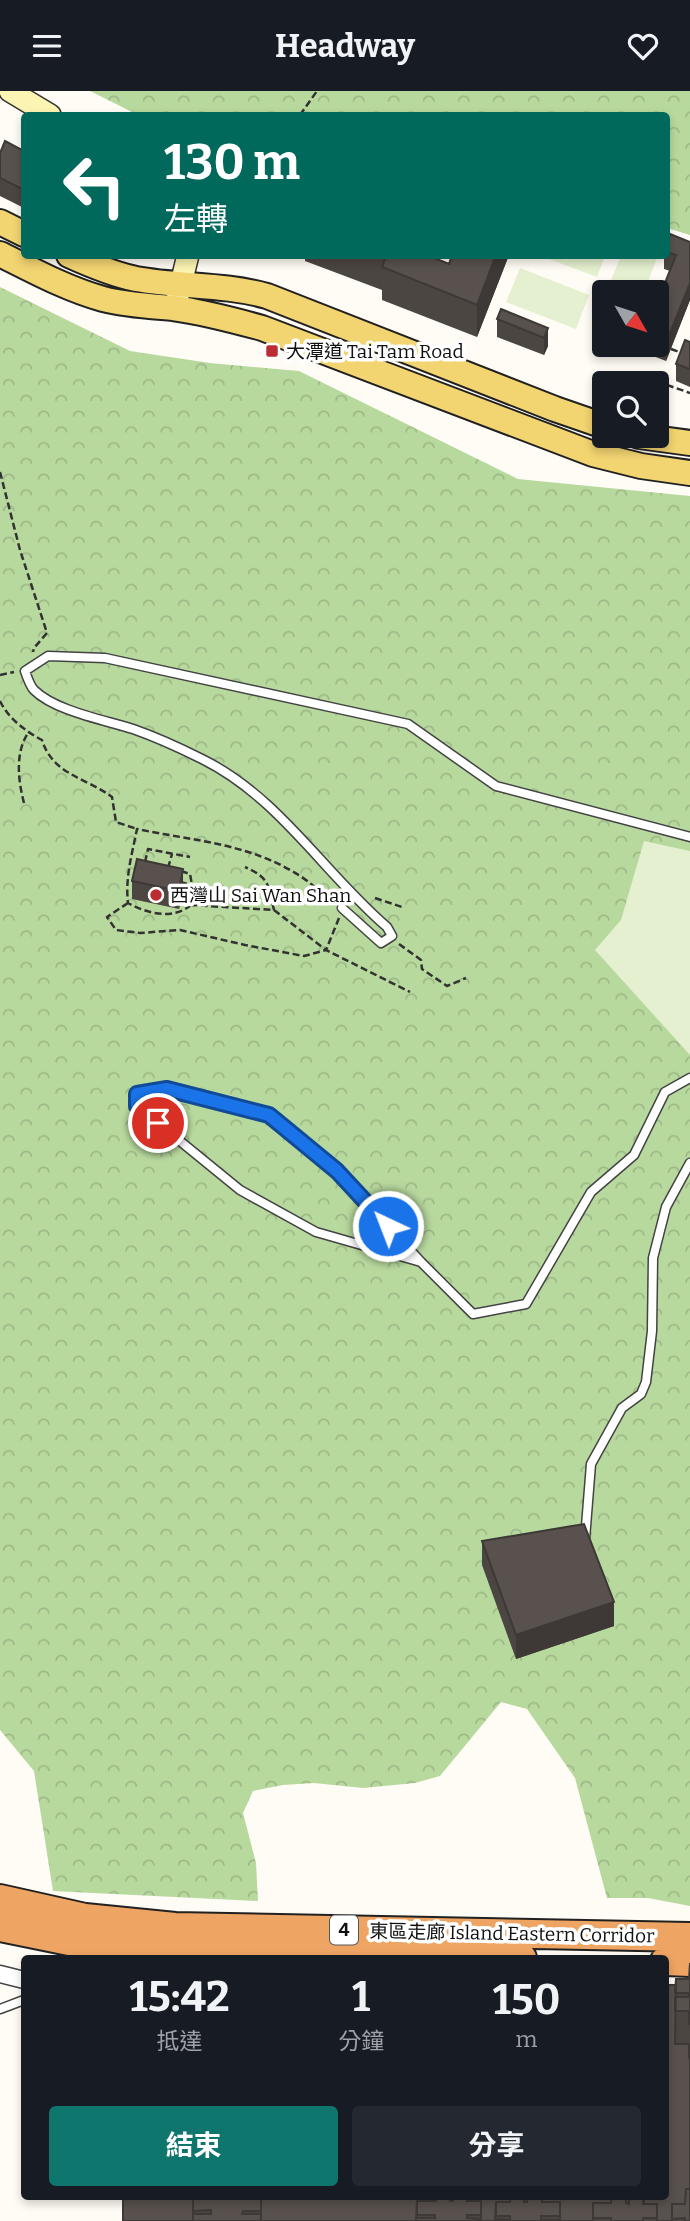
<!DOCTYPE html>
<html lang="zh-TW">
<meta charset="utf-8">
<style>
:root{--surface:#171b24;--page:#242831;--text:#f1f3f6;--muted:#9ea1a6;--accent:#0f766e}
body{margin:0;font-family:Bitter,"Noto Sans TC",serif;background:var(--page);color:var(--text);height:100vh;display:flex;flex-direction:column;font-size:26px;white-space:nowrap}
*{box-sizing:border-box;margin:0}
p{font-size:23px;color:var(--muted)}
.icon{flex:none;width:38px;height:38px;fill:none;stroke:currentColor;stroke-width:2;stroke-linecap:round;stroke-linejoin:round}
.map{position:relative;flex:1;overflow:hidden}
.side{position:absolute;left:21px;top:1864px;width:648px;height:245px;display:flex;flex-direction:column;background:var(--surface);border-radius:7px;box-shadow:0 4px 10px #0003}
.side>*{flex:none}
.top-card{position:absolute;left:21px;top:21px;width:649px;height:147px;border-radius:7px;box-shadow:0 4px 10px #0003;background:#00695c;color:#fff;overflow:hidden}
.needle{width:46px;rotate:129deg}
.buttons{position:absolute;left:592px;top:189px;display:grid;gap:14px}
.buttons a{display:grid;place-items:center;width:77px;height:77px;border-radius:7px;background:var(--surface);box-shadow:0 4px 10px #0003;font-size:35px}
.pin{position:absolute;display:grid;place-items:center;width:60px;height:60px;color:#fff;margin:-30px;border:4px solid #fff;border-radius:50%;box-shadow:0 2px 7px #0007}
.me{position:absolute;width:77px;margin:-38px;rotate:317deg;stroke-linejoin:round;filter:drop-shadow(0 0 5px #0008)}
.turn{display:flex;align-items:center;gap:24px;height:147px;padding:0 28px;font-size:32px}
.turn .icon{width:91px;height:91px;stroke-width:2.5}
.turn b{display:block;font-size:49px;line-height:60px}
.eta{display:flex;justify-content:space-evenly;align-items:center;height:119px;text-align:center}
.eta b{font-size:42px;font-weight:700;line-height:49px}
.action{display:flex;gap:14px;margin-top:auto;padding:14px 28px}
.action a{flex:1;height:80px;border-radius:7px;background:var(--accent);color:#fff;font-size:28px;font-weight:700;line-height:80px;text-align:center}
.action a+a{background:var(--page);color:var(--text)}
header{display:flex;justify-content:space-between;align-items:center;height:91px;padding:0 28px;background:var(--surface);font-size:32px;font-weight:700}
.map>svg:first-child{display:block}
</style>
<header><svg class="icon" aria-label="menu" viewBox="0 0 24 24"><path d="M4 6h16M4 12h16M4 18h16"/></svg>Headway<svg class="icon" aria-label="heart" viewBox="0 0 24 24"><path d="M12 20l-8-8c-3-5 5-10 8-4 3-6 11-1 8 4z"/></svg></header>
<div class="map">
<svg width="690" height="2130" viewBox="0 0 690 2130">
<defs>
<pattern id="forest-crowns" width="20" height="18" patternUnits="userSpaceOnUse" patternTransform="scale(1.75)"><rect width="20" height="18" fill="#b8d99e"/><path d="M2 6a3 3 0 1 1 6 0M12 15a3 3 0 1 1 6 0" fill="none" stroke="#9db987"/></pattern>
</defs>
<rect width="100%" height="100%" fill="#fefcf4"/>
<!-- forest -->
<path fill="url(#forest-crowns)" d="M90 0H690V144L667 137V24H138Z
M0 196 130 260 210 272 299 280 518 388 690 405V1815L648 1807H607L575 1687 527 1618 501 1611 440 1685 415 1692 363 1697 314 1692 283 1694 253 1700 243 1722 256 1772 258 1810 53 1800 34 1680 0 1639Z"/>
<!-- pitch -->
<path fill="#e4f0cf" d="M541 165 605 164V165L597 186Z
M621 165H651L657 167 644 201H606Z
M520 177 589 204 576 238 506 211Z
M644 750 690 760V964L595 859 621 829Z"/>
<g fill="none" stroke-linecap="round" stroke-linejoin="round">
<defs>
<path id="lane" d="M342 817 381 852 392 845 387 836C323 781 279 706 202 668 180 657 156 646 133 638 105 629 55 620 34 599 30 595 27 586 25 580L48 565 105 567 408 633 496 695 690 746
M421 1171 337 1080 269 1024 167 998 137 1003V1015L240 1099 316 1141 421 1171 473 1223 526 1213 591 1101 634 1064 665 1001 690 987
M585 1448 591 1373 622 1317 641 1303 646 1291 652 1240 653 1167 666 1116 690 1072
M0 1918 24 1909"/>
<path id="street" d="M0 1883 24 1889"/>
<path id="secondary" d="M10 0 50 24
M177 209 188 164"/>
<path id="primary" d="M0 131 24 143
M0 163C34 180 67 198 103 208 126 214 149 215 173 217 203 221 233 229 262 237L593 363 641 375 690 382
M69 164C91 174 112 183 136 188 180 196 224 193 267 205L555 318 604 335
M639 345 690 352"/>
<path id="highway" d="M0 1808 85 1827 175 1836 690 1846
M0 1836 84 1853 187 1861 522 1867
M665 1870 690 1871"/>
</defs>
<!-- lane casing -->
<use href="#lane" stroke="#434343" stroke-width="11"/>
<!-- street casing -->
<use href="#street" stroke="#434343" stroke-width="19"/>
<!-- secondary casing -->
<use href="#secondary" stroke="#323232" stroke-width="24"/>
<!-- primary casing -->
<use href="#primary" stroke="#212121" stroke-width="28"/>
<!-- highway casing -->
<use href="#highway" stroke="#212121" stroke-width="32"/>
<!-- path -->
<path stroke="#323232" stroke-width="2.5" stroke-dasharray="7 3.5" stroke-linecap="butt" d="M300 24 317 0
M671 258 690 265
M647 287 690 302
M629 292 634 282
M0 381 20 459 47 542 34 557 33 561
M0 584 14 581
M0 610C8 627 25 640 42 649 53 684 85 686 112 706L116 731 137 738
M24 712C18 689 15 662 28 642
M145 771 148 758 190 766
M168 777 172 763
M181 780 190 783 192 794
M180 791 192 794 191 814 274 819C268 794 270 787 245 776
M375 807 402 816
M128 812 107 826 116 839 140 842 180 839 245 854 304 865 326 859
M191 814C173 829 148 823 128 812 125 787 132 763 137 738 189 749 243 752 290 779 306 787 320 801 334 811
M274 819 326 859
M339 827 326 859 410 901
M399 853 421 869 422 878 447 895 466 887"/>
<!-- lane -->
<use href="#lane" stroke="#fff" stroke-width="8"/>
<!-- street -->
<use href="#street" stroke="#fff" stroke-width="16"/>
<!-- secondary -->
<use href="#secondary" stroke="#fbf4b2" stroke-width="21"/>
<!-- primary -->
<use href="#primary" stroke="#f2d470" stroke-width="24"/>
<!-- highway -->
<use href="#highway" stroke="#eea463" stroke-width="28"/>
</g>
<!-- wall -->
<path fill="#4c4642" d="M24 60V117L0 105V62Z
M690 151V209L666 270 625 254H656V211L657 212 670 180 664 178V164H667V152Z
M305 164H430L429 165 449 173 509 164 477 246 382 209V199L305 170Z
M604 208V246L597 243V225Z
M497 228 548 237V255L544 264 497 246Z
M690 251V296L676 290V273Z
M132 790 183 796 179 818 132 808Z
M482 1450 614 1535 516 1568 482 1474Z
M690 1872V2130H123V2105H665L676 1894 689 1888Z"/>
<!-- shaded-wall -->
<path fill="#3e3936" d="M496 164H509L477 246V214Z
M690 192V209L666 270V252Z
M548 237V255L544 264V247Z
M183 778V796L179 818V800Z
M614 1511V1535L516 1568V1544Z"/>
<!-- building -->
<path fill="#58514d" stroke="#3e3936" stroke-width="2" d="M5 50 24 60V99L0 87V62Z
M670 143 690 151V192L666 252 656 248V211L657 212 676 164 667 161V152Z
M377 164H427L449 173 452 164H496L477 214 382 176 385 168Z
M604 208V228L597 225Z
M501 218 548 237 544 247 497 228Z
M685 249 690 251V278L676 273Z
M137 768 183 778 179 800 132 790Z
M584 1433 614 1511 516 1544 482 1450Z
M690 1872V1933H689V1920H675V1906H689V1902H675L676 1888H689Z
M665 1894H676L675 1953H689V1967H690V2098H686L685 2113H672V2130H657V2113H644V2105H665Z
M686 2098H690V2130H685V2127L672 2128V2113H685Z
M123 2105H211H193V2130H123Z
M193 2105 261 2106V2120H243L242 2123H261V2130H193V2123H211V2119L193 2120Z
M243 2105H436V2110H417L416 2130H261V2106Z
M436 2105H450V2110H453V2105H467V2110H481V2124H467V2127L481 2128V2130H416V2127H435V2124H417V2110H436Z
M450 2105H453V2110H450Z
M467 2105H510V2111H496L495 2130H481V2110H467Z
M510 2105H524V2111H527L528 2105H542V2111H560V2125H541V2129H560V2130H495V2128L510 2129V2125H496V2111H510Z
M524 2105H528L527 2111H524Z
M542 2105H611V2112H593V2130H560V2111H542Z
M611 2105H626V2112L629 2113V2105H643V2113H657V2127H643V2130H611V2127H593V2112H611Z
M626 2105H629V2113L626 2112Z"/>
<g fill="none" stroke-linecap="round" stroke-linejoin="round">
<defs>
<path id="route" d="M158 1032 137 1015V1003L167 998 269 1024 337 1080 388 1135"/>
</defs>
<!-- route casing -->
<use href="#route" stroke="#114b97" stroke-width="18"/>
<!-- route -->
<use href="#route" stroke="#1a73e8" stroke-width="12"/>
</g>
<!-- markers -->
<g fill="#bb2d32" stroke="#fff" stroke-width="2.5">
<rect x="265" y="253" width="14" height="14" rx="3.5"/>
<circle cx="156" cy="804" r="7"/>
</g>
<g text-anchor="middle" stroke-width="7" stroke-linejoin="round" paint-order="stroke">
<!-- shield labels -->
<rect fill="#fff" stroke="#585858" stroke-width="2" x="330" y="1824.5" width="28" height="29" rx="5"/>
<g font-size="18" font-weight="bold" fill="#101010">
<text x="344" y="1845">4</text>
</g>
<!-- poi labels -->
<g font-size="19" fill="#101010" stroke="#fff" text-anchor="start">
<text x="286" y="267">大潭道 Tai Tam Road</text>
<text x="170" y="811">西灣山 Sai Wan Shan</text>
</g>
<!-- street labels -->
<g font-size="19" fill="#101010" stroke="#fff">
<text transform="translate(512 1842) rotate(1)" y="7">東區走廊 Island Eastern Corridor</text>
</g>
</g>
</svg>
<div class="buttons">
<a><svg class="needle" viewBox="-14 -14 28 28"><path d="M0-13l5 13h-10z" fill="#e53935"/><path d="M0 13l5-13h-10z" fill="#9ea1a6"/></svg></a>
<a><svg class="icon" aria-label="search" viewBox="0 0 24 24"><circle cx="10" cy="10" r="6"/><path d="M15 15l6 6"/></svg></a>
</div>
<div class="pin" style="left:158px;top:1032px;background:#d93025"><svg class="icon" aria-label="arrive" viewBox="0 0 24 24"><path d="M6 21V4h12l-3 4 3 4H6"/></svg></div>
<svg class="me" style="left:388px;top:1135px" viewBox="-20 -20 40 40"><circle r="17" fill="#1a73e8" stroke="#fff" stroke-width="3"/><path d="M0-11L8 9 0 5-8 9z" fill="#fff"/></svg>
<div class="top-card">
<div class="turn"><svg class="icon" aria-label="left" viewBox="0 0 24 24"><path d="M17 20v-9H6M10 6l-5 5 5 5"/></svg><div><b>130 m</b>左轉</div></div>
</div>
<section class="side">
<div class="eta">
<div><b>15:42</b><p>抵達</p></div>
<div><b>1</b><p>分鐘</p></div>
<div><b>150</b><p>m</p></div>
</div>
<div class="action"><a>結束</a><a>分享</a></div>
</section>
</div>
